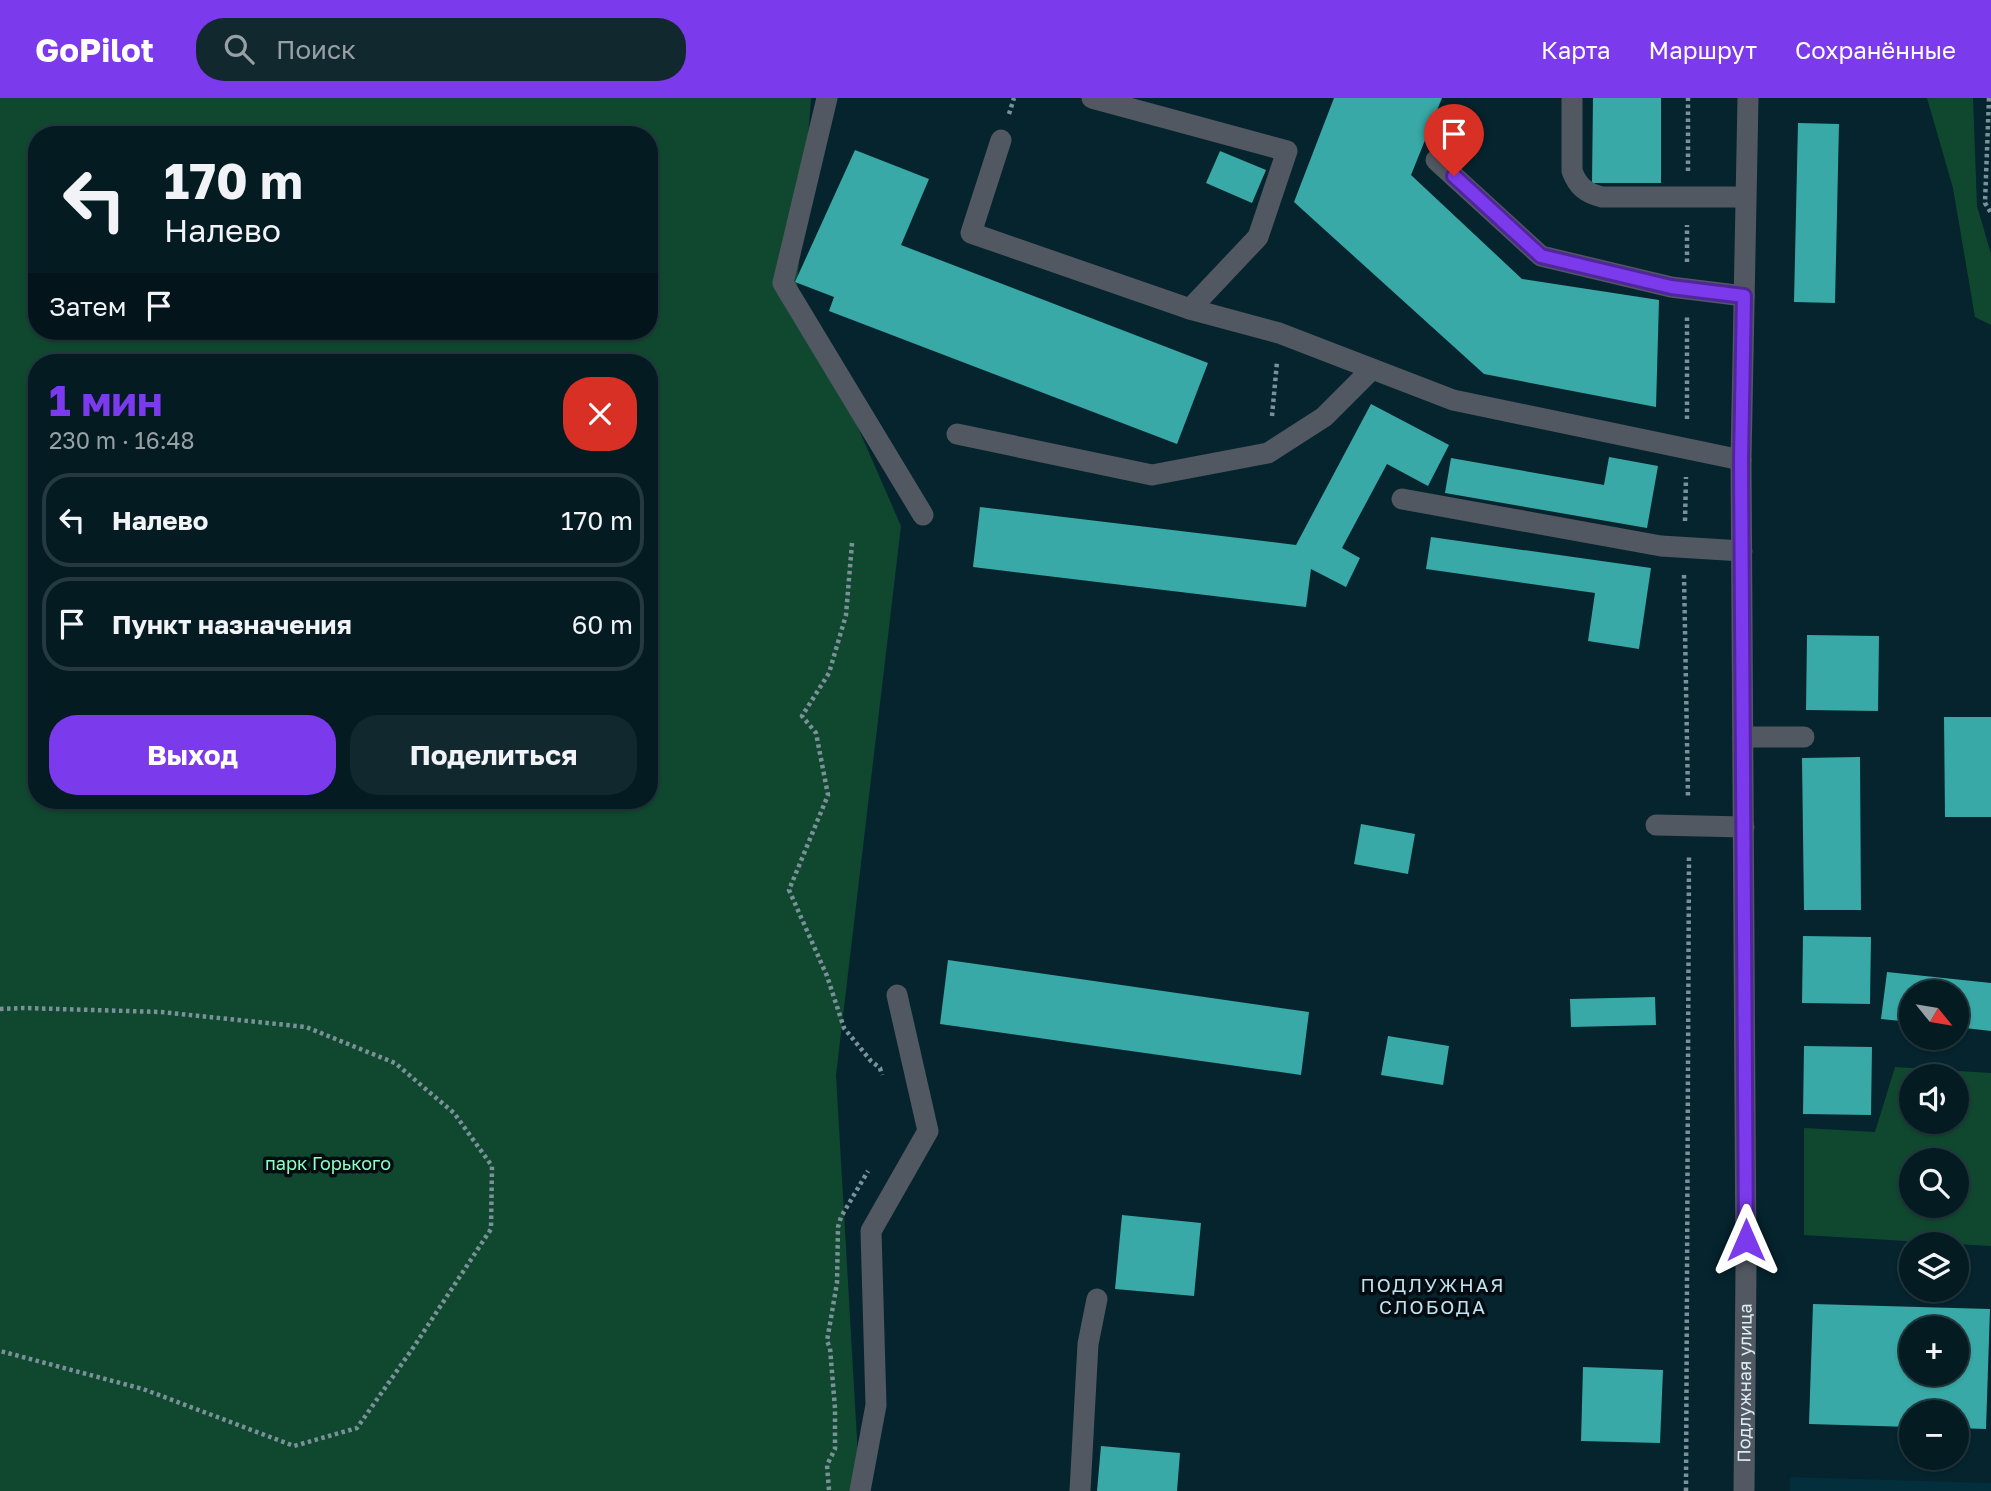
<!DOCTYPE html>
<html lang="ru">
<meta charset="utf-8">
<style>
:root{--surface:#041b22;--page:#12282f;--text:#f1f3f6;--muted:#97a1a5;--line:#253940;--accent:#7c3aed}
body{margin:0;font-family:"Golos Text",sans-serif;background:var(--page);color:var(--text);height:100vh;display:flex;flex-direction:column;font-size:26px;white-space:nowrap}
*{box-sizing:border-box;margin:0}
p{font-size:23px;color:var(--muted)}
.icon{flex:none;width:38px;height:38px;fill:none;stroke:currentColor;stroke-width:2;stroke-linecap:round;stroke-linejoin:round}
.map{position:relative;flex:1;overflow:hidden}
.details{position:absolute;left:28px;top:256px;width:630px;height:455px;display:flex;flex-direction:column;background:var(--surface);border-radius:28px;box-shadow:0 2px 5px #0004,0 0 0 2px var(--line)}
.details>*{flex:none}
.guide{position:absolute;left:28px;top:28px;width:630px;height:214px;border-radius:28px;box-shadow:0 2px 5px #0004,0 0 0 2px var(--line);background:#041b22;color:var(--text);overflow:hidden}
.needle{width:46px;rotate:120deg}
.controls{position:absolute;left:1899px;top:882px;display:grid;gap:14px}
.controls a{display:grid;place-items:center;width:70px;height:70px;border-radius:50%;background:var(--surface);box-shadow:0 2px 5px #0004,0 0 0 2px var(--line);font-size:35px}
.pin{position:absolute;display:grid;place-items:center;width:60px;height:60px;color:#fff;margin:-72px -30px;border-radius:50% 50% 50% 0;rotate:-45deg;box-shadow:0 0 7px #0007}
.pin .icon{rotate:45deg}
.me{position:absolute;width:77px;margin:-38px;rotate:0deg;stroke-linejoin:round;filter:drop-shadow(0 0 5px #0008)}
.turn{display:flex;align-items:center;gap:24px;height:147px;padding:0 21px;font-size:32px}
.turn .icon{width:91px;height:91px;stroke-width:2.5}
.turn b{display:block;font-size:49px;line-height:60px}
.then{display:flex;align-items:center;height:66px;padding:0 21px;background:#0003;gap:14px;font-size:26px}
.round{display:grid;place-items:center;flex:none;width:74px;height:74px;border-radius:28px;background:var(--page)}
.overview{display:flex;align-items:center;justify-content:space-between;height:119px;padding:0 21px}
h1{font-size:42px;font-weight:700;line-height:52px;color:var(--accent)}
.button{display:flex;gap:14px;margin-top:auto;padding:14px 21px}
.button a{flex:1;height:80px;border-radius:28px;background:var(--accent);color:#fff;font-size:28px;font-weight:700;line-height:80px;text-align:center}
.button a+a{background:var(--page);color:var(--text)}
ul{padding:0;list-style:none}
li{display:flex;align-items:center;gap:21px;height:94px;margin:0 14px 10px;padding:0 7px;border:4px solid var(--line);border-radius:28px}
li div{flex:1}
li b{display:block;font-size:26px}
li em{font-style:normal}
header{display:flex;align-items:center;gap:42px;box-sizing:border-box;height:98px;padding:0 35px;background:var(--accent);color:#fff}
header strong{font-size:33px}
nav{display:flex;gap:38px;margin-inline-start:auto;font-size:24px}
.search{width:490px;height:63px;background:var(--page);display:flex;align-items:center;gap:18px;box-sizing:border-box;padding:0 24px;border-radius:28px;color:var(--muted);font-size:26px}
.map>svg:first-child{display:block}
</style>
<header>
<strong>GoPilot</strong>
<div class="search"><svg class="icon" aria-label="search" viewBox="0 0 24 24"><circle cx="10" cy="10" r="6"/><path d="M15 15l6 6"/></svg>Поиск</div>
<nav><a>Карта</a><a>Маршрут</a><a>Сохранённые</a></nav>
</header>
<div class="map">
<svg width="1991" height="1393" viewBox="0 0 1991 1393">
<rect width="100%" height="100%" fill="#05242e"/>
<!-- built -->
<path fill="#032e3b" d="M1790 1379 1991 1385V1393H1790Z"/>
<!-- green -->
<path fill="#10482f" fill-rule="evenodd" d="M0 0H811L797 190 901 428 836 977 860 1393H0ZM37 37H649V233H37ZM37 264H649V702H37Z
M1927 0H1973L1977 108 1991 156V227L1975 219 1953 90Z
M1895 969 1991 975V1148L1804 1137V1030L1875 1034ZM1911 978H1956V1024H1911ZM1911 1062H1956V1108H1911Z"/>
<!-- building -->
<path fill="#38a9a6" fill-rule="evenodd" d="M1334 0H1442L1411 77 1522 181 1659 202 1656 309 1484 276 1294 104Z
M1593 0H1661V85H1592Z
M1798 25 1839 26 1835 205 1794 204Z
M855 52 929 81 901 147 1208 265 1177 346 829 213 834 199 795 184Z
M1220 53 1266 72 1252 105 1206 85Z
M1371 306 1449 347 1428 388 1387 366 1342 450 1360 460 1346 489 1311 471 1306 509 973 469 980 409 1296 447Z
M1609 359 1658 368 1647 430 1445 395 1451 360 1604 387Z
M1431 439 1651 470 1639 551 1588 543 1595 495 1426 471Z
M1807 537 1879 538 1878 613 1806 612Z
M1944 619H1991V719H1945Z
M1860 659 1861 812H1804L1802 660Z
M1361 726 1415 736 1408 776 1354 766Z
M1803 838 1871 839 1870 906 1802 905Z
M948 862 1309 914 1301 977 940 926Z
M1887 874 1991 885V933L1956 929V894H1911V924L1881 921Z
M1655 899 1656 927 1571 929 1570 901Z
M1388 938 1449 948 1443 987 1381 977Z
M1804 948 1872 949 1871 1017 1803 1016Z
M1122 1117 1201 1125 1194 1198 1115 1191Z
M1813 1206 1990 1211 1986 1331 1956 1330V1314H1911V1329L1809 1326ZM1911 1230H1956V1276H1911Z
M1583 1269 1663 1272 1660 1345 1581 1343Z
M1101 1348 1180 1355 1177 1393H1097Z"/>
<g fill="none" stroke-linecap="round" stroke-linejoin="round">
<!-- path -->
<path stroke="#7a9199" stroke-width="4.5" stroke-dasharray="3.5 3.5" stroke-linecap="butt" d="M1989 0 1985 105 1991 115
M1009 16 1014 0
M1688 73V0
M1687 164V127
M1272 318 1277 264
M1687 321V218
M1685 423 1686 379
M852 445 846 517 829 575 802 618 816 635 828 697 789 792 827 878 844 930 871 963 880 970 882 977
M1684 477 1688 699
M0 911 24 910 161 914 306 929 395 965 454 1015 492 1068 491 1131 415 1247 357 1330 294 1348 143 1291 0 1253
M829 1392 827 1367 835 1351V1310L830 1250 827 1243 837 1185 838 1129 841 1119 868 1073
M1686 1393 1689 757"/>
<!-- minor -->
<g stroke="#515861" stroke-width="21">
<path d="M827 0 783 185 923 417"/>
<path d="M1092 0 1287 53 1258 139 1190 211"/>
<path d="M1572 0V73C1578 89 1586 95 1602 99H1745"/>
<path d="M1001 42 971 135 1190 211 1279 235 1453 302 1741 362"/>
<path d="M1436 62 1541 158 1671 189 1744 198"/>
<path d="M957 336 1152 377 1268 355 1324 319 1372 271"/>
<path d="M1402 401 1661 448 1742 453"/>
<path d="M1743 639H1804"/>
<path d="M1656 727 1744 729"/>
<path d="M860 1393 876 1307 871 1133 928 1033 897 897"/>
<path d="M1080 1393 1088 1246 1097 1201"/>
<path id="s1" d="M1744 1393 1746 1170 1741 362 1748 0"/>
</g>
</g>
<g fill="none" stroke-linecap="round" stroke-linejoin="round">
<defs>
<path id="route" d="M1454 78 1541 158 1671 189 1744 198 1741 362 1746 1142"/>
</defs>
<!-- route casing -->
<use href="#route" stroke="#51269a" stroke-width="18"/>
<!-- route -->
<use href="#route" stroke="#7c3aed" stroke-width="12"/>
</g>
<g text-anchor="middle" stroke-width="7" stroke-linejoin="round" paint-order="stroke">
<!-- park labels -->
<g font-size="18" fill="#8ffdc4" stroke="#020c10">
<text x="328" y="1072">парк Горького</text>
</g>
<!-- street labels -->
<g font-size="18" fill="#dcecf3" stroke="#020c10">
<text dy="6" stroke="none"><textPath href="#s1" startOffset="108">Подлужная улица</textPath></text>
</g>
<!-- neighbourhood labels -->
<g font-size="19" letter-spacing="2" fill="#c1e3f1" stroke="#020c10">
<text x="1433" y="1194">ПОДЛУЖНАЯ<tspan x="1433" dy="22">СЛОБОДА</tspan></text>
</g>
</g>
</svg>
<div class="controls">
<a><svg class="needle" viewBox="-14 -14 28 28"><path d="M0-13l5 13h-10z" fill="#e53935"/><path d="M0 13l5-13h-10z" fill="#97a1a5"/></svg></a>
<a><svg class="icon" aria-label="sound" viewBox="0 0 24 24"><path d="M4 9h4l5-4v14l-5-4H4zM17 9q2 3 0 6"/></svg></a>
<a><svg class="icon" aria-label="search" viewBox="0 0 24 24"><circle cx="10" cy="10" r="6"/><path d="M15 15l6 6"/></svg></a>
<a><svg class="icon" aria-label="layers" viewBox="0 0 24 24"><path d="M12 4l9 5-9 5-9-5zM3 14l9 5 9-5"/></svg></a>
<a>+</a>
<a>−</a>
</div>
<div class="pin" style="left:1454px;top:78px;background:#d93025"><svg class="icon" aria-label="arrive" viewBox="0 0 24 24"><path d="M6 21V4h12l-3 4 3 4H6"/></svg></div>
<svg class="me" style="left:1746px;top:1142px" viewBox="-20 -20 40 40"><path d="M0-17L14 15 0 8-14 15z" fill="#7c3aed" stroke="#fff" stroke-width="4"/></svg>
<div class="guide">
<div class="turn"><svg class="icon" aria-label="left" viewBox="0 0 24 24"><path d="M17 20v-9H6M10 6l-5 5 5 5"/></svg><div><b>170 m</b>Налево</div></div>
<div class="then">Затем<svg class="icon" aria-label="arrive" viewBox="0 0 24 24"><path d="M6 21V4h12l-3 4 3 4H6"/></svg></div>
</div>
<section class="details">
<div class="overview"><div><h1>1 мин</h1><p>230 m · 16:48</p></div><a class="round" style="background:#d93025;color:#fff"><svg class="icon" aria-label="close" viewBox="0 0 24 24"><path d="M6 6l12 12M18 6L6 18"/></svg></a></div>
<ul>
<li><svg class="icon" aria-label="left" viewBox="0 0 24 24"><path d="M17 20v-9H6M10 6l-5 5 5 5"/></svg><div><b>Налево</b></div><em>170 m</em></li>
<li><svg class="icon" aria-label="arrive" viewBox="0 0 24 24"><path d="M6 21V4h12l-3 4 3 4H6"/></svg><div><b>Пункт назначения</b></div><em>60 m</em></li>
</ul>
<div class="button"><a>Выход</a><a>Поделиться</a></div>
</section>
</div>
